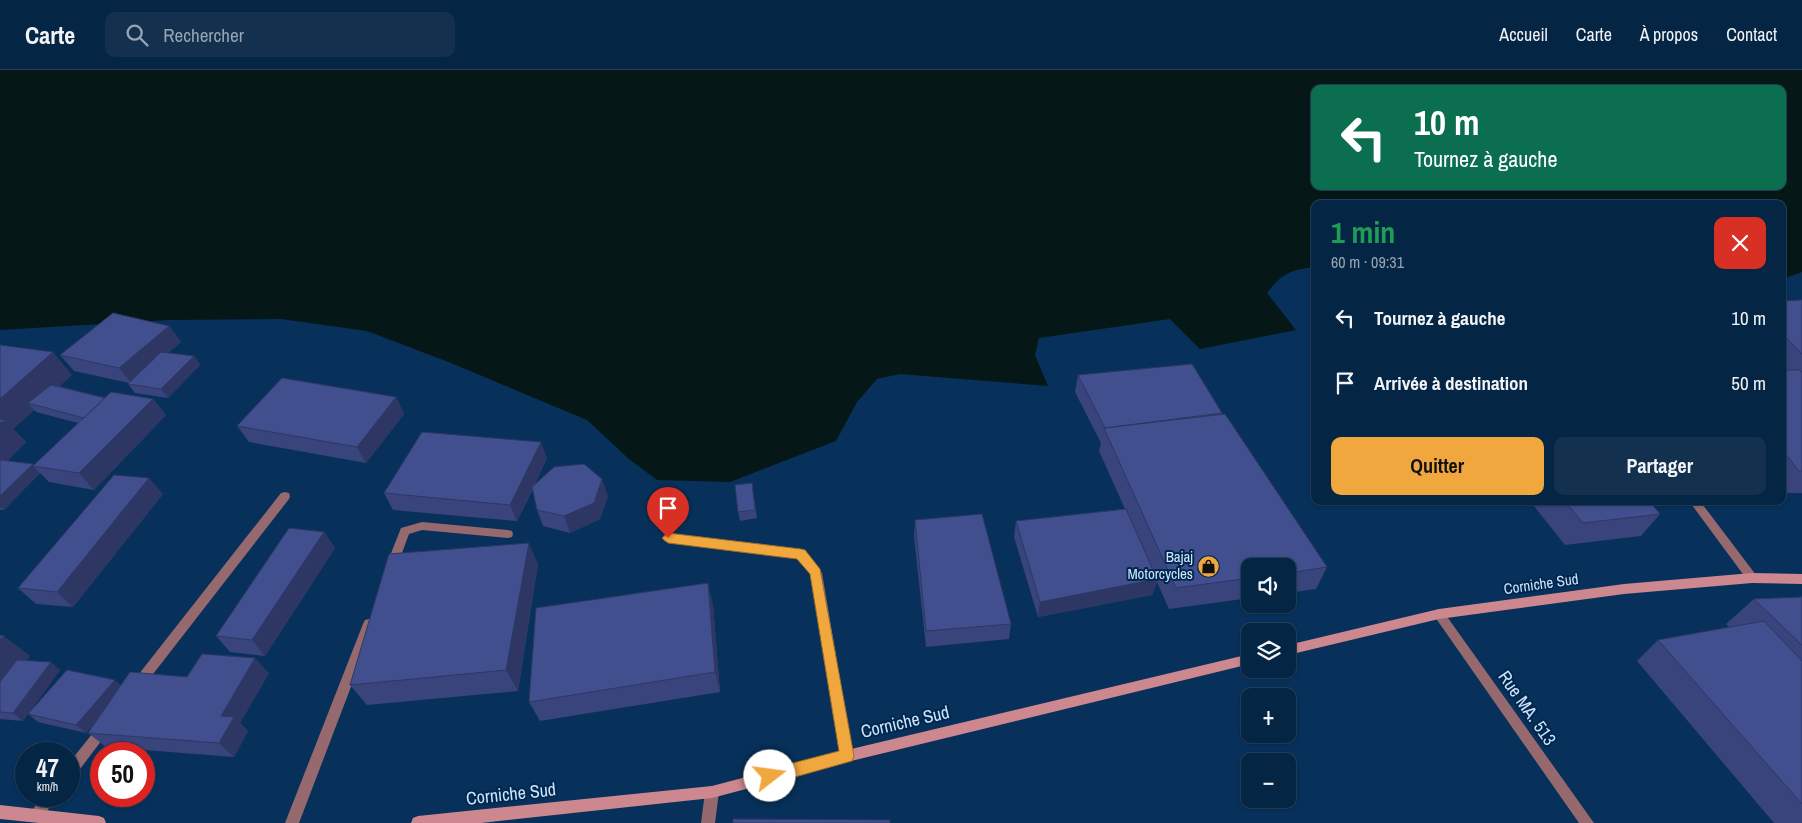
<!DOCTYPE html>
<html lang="fr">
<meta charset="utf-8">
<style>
:root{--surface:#052544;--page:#13314f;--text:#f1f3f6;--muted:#97a5b2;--line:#26425d;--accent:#f0a73e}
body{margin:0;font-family:"Archivo Narrow",sans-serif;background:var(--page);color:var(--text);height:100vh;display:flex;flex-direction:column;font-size:19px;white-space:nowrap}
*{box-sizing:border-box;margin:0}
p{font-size:16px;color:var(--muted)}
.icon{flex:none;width:28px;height:28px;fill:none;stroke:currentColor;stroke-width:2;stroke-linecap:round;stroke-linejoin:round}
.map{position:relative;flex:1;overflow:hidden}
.details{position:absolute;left:1311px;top:130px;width:475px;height:305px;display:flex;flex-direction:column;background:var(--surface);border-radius:10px;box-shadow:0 1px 4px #0004,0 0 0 1px var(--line)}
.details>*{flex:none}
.guide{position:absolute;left:1311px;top:15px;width:475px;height:105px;border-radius:10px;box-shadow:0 1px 4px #0004,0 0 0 1px var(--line);background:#0b6e4f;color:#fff;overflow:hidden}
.fabs{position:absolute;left:1241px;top:488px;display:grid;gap:10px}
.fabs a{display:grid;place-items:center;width:55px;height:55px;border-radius:10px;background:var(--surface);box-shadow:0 1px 4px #0004,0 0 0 1px var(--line);font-size:25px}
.speed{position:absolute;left:15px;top:672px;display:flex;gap:10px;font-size:25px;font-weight:700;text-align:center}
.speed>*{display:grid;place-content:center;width:65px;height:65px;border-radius:50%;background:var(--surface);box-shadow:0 1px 4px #0004,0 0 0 1px var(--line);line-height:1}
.speed small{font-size:12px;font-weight:400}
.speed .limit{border:8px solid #d22;background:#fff;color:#111}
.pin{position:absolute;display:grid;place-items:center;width:42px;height:42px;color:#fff;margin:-51px -21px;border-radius:50% 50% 50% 0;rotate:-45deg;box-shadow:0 0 5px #0007}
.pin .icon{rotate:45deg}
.me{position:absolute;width:55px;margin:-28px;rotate:75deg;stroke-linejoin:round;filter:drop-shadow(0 0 4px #0008)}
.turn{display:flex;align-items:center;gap:18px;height:105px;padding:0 20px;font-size:22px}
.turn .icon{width:65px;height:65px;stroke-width:2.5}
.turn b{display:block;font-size:35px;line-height:42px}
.round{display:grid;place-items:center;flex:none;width:52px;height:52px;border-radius:10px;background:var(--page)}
.summary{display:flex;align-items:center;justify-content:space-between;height:85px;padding:0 20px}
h1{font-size:30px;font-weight:700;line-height:38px;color:#1e9e55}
.primary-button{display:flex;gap:10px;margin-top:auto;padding:10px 20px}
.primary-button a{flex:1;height:58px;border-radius:10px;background:var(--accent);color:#111;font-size:20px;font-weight:700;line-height:58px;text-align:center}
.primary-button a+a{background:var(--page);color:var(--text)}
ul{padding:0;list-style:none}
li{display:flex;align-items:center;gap:15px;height:65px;padding:0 20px}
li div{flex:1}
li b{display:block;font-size:19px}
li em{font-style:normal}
header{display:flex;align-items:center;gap:30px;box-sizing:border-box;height:70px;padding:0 25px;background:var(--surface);border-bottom:1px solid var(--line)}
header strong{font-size:24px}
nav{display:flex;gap:28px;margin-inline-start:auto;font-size:18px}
.search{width:350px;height:45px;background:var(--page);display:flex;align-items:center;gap:12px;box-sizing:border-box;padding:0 18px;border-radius:10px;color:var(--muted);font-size:19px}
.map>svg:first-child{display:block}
</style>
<header>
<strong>Carte</strong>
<div class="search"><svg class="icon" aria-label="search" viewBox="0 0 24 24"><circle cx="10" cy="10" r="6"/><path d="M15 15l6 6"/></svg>Rechercher</div>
<nav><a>Accueil</a><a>Carte</a><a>À propos</a><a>Contact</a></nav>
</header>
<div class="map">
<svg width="1802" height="753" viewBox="0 0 1802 753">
<rect width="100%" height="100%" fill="#07315a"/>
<!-- water -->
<path fill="#051817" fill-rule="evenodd" d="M0 0H1802V202L1783 209 1782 134H1315V197C1291 200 1282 203 1267 223L1296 260 1200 279 1170 249 1039 268 1035 285 1048 316 900 304 877 309 857 332 836 371 730 412 657 410 629 389 587 350 451 293 367 261 281 249 168 250 0 260ZM1315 19H1782V116H1315Z"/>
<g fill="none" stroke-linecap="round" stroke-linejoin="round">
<!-- service -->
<path fill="#95696d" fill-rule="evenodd" d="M285 422 289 423 290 426 289 429 143 617 139 618 135 617 133 613 135 609 281 423Z
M1689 431H1700L1756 505 1758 508 1756 511 1752 513 1748 511Z
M422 452 508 460 512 461 513 464 512 467 508 468 422 460 409 464 396 499 392 501 388 499 386 496 401 458Z
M668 464 805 481 822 503 853 686 852 690 847 692 842 690 841 686 811 504 798 488 668 472 664 471 663 468 664 465Z
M369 549 373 550 375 554 299 753H285L363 554 365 550Z
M104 652 108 654 110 658 108 662 74 707 69 709V693L100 654Z
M42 726H57L41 750 36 752 31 750 29 745Z"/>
<!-- minor -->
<path fill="#95696d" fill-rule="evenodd" d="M1439 539 1443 541 1594 753H1579L1435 547 1433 544 1435 541Z
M712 716 717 717 719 722 715 753H701L705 722 707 717Z"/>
<!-- secondary -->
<path fill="#cd878f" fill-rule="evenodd" d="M1752 503 1802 504V514L1752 513 1624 524 1439 549 1288 585V575L1439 539 1624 514Z
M1250 584V594L847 692 712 728 481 753H411L413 748 418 746 712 716 847 680Z
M0 735 99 746 104 748 106 753H39L0 749Z"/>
</g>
<!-- wall -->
<path fill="#38447b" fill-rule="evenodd" d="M1802 230V423H1782V231Z
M169 256 181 272 168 283 194 286 200 295 168 328 135 323 128 314 129 313 74 301 60 285Z
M0 275 72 305 59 316 105 328 153 329 166 345 94 420 49 412 40 403 4 440H0ZM34 340 36 342 78 353 34 395 33 394 7 391 26 372 13 359Z
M1078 305 1222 343V345L1327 497 1316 519 1288 523V496H1250V528L1169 539 1157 512 1152 525 1038 547 1014 467 1016 451 1125 439 1099 381 1101 373 1075 322Z
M396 327 404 344 366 393 249 372 237 356Z
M547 388 534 416 608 426 600 449 570 463 543 456 537 440 533 419 517 451 393 440 384 423Z
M752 413 757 448 740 451 738 442Z
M163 424 73 537 36 534 18 518Z
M1530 431H1649L1660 444 1641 466 1565 475Z
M915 450 1011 554 1009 569 926 577 914 466Z
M324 462 335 478 265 586 230 582 216 566Z
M538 494 518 621 367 635 350 615Z
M1802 527V753H1774L1637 591 1658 570 1729 557 1726 554 1754 529Z
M713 534 720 622 540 651 529 632Z
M0 565 30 586 26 590 60 600 23 651 0 649Z
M269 603 240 653 248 661 234 687 106 677 88 663 98 648 86 663 38 652 28 644 121 615 187 607Z"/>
<!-- shaded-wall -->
<path fill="#2e3764" d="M169 256 181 272 132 314 119 298Z
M53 282 72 305 38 336 28 333 34 340 13 359 26 372 0 397V329Z
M194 286 200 295 168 328 161 319Z
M396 327 404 344 366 393 357 377Z
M153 329 166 345 94 420 79 403Z
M541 372 547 388 517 451 510 435Z
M33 394 35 396H33L40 403 4 440 0 437V426Z
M149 408 163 424 73 537 57 522Z
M602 409 608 426 600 449 570 463 564 446Z
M324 462 335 478 265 586 252 570Z
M529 473 538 494 518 621 506 600Z
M1157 509 1152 525 1038 547 1040 532Z
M708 513 713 534 720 622 715 602Z
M4 566 30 586 0 620V570Z
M255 588 269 603 240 653 248 661 234 687 219 673 221 646Z
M51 592 60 600 23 651 13 643Z
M115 610 124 618 86 663 76 655Z"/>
<!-- building -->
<path fill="#414f8f" stroke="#2e3764" d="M1802 230V284L1782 263V231Z
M113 243 169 256 119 298 60 285Z
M0 275 53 282 0 329Z
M161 282 194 286 161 319 128 314Z
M1192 294 1222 343 1105 358 1078 305Z
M1782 300H1800L1802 302V401H1799L1782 379Z
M282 308 396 327 357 377 237 356Z
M51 315 105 328 84 348 28 333Z
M111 322 153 329 79 403 33 396Z
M1225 344 1327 497 1288 503V496H1250V508L1176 518 1104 358Z
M0 349 5 350 0 354Z
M422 362 541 372 510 435 384 423Z
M0 390 33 394 0 426Z
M584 394 602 409 594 433 564 446 537 440 532 417 554 397Z
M114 405 149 408 57 522 18 518Z
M752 413 755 440 738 442 735 415Z
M1565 431H1649L1660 444 1583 453Z
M1126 439 1157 509 1040 532 1016 451Z
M982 444 1011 554 926 561 915 450Z
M289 458 324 462 252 570 216 566Z
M529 473 506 600 350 615 389 484Z
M708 513 715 602 529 632 536 538Z
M1802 527V575L1754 529Z
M1764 551 1802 591V734L1658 570Z
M0 565 4 566 0 570Z
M202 584 255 588 221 646 234 647 219 673 88 663 130 602 187 607Z
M17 590 51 592 13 643 0 642V612Z
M67 600 115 610 76 655 28 644Z
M733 749 890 750V753H733Z"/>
<!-- route -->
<path fill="#f0a73e" stroke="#9c6d28" d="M668 463 801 479 805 480 820 499 854 686 852 691 770 714 765 711 763 706 765 701 770 699 839 681 810 504 797 489 668 473 662 468Z"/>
<!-- icons -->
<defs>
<symbol id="shop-disc" viewBox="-11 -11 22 22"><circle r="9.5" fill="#f0a73e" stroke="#00274e"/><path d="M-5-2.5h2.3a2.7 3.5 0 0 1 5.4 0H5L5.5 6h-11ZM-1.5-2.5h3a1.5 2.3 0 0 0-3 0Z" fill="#111"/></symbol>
</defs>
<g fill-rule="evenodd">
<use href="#shop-disc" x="1196" y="484" width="25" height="25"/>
</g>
<g text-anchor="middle" stroke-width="4" stroke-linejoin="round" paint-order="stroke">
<!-- poi labels -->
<g font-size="15" fill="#cee4fe" stroke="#00274e" text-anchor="end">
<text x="1193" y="492">Bajaj<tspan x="1193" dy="17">Motorcycles</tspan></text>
</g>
<!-- street labels -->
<g font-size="15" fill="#cee4fe" stroke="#00274e">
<text transform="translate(1541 514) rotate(-8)" y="5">Corniche Sud</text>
</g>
<!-- near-street labels -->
<g font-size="18" fill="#cee4fe" stroke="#00274e">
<text transform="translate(1527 638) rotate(55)" y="6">Rue MA. 513</text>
<text transform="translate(905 652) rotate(-13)" y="6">Corniche Sud</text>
<text transform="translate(511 724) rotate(-6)" y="6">Corniche Sud</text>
</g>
</g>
</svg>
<div class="fabs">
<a><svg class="icon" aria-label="sound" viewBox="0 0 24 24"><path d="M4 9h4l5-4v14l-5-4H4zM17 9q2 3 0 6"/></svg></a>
<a><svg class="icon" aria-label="layers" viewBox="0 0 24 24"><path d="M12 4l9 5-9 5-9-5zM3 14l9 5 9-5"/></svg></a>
<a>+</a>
<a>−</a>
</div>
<div class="speed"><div>47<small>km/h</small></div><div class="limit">50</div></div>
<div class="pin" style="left:668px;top:468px;background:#d93025"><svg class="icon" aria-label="arrive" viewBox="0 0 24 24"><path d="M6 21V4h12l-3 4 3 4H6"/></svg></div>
<svg class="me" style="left:770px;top:706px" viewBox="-20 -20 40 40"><circle r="19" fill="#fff"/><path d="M0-13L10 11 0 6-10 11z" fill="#f0a73e"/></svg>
<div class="guide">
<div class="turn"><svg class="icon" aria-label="left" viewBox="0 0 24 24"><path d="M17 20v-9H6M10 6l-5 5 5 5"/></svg><div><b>10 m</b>Tournez à gauche</div></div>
</div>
<section class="details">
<div class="summary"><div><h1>1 min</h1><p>60 m · 09:31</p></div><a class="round" style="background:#d93025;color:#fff"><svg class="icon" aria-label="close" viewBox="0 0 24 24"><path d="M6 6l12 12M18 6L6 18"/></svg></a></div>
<ul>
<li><svg class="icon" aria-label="left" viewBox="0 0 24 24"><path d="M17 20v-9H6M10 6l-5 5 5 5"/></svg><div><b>Tournez à gauche</b></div><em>10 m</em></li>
<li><svg class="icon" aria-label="arrive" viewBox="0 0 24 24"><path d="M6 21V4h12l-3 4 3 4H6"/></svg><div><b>Arrivée à destination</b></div><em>50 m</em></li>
</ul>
<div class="primary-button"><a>Quitter</a><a>Partager</a></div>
</section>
</div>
